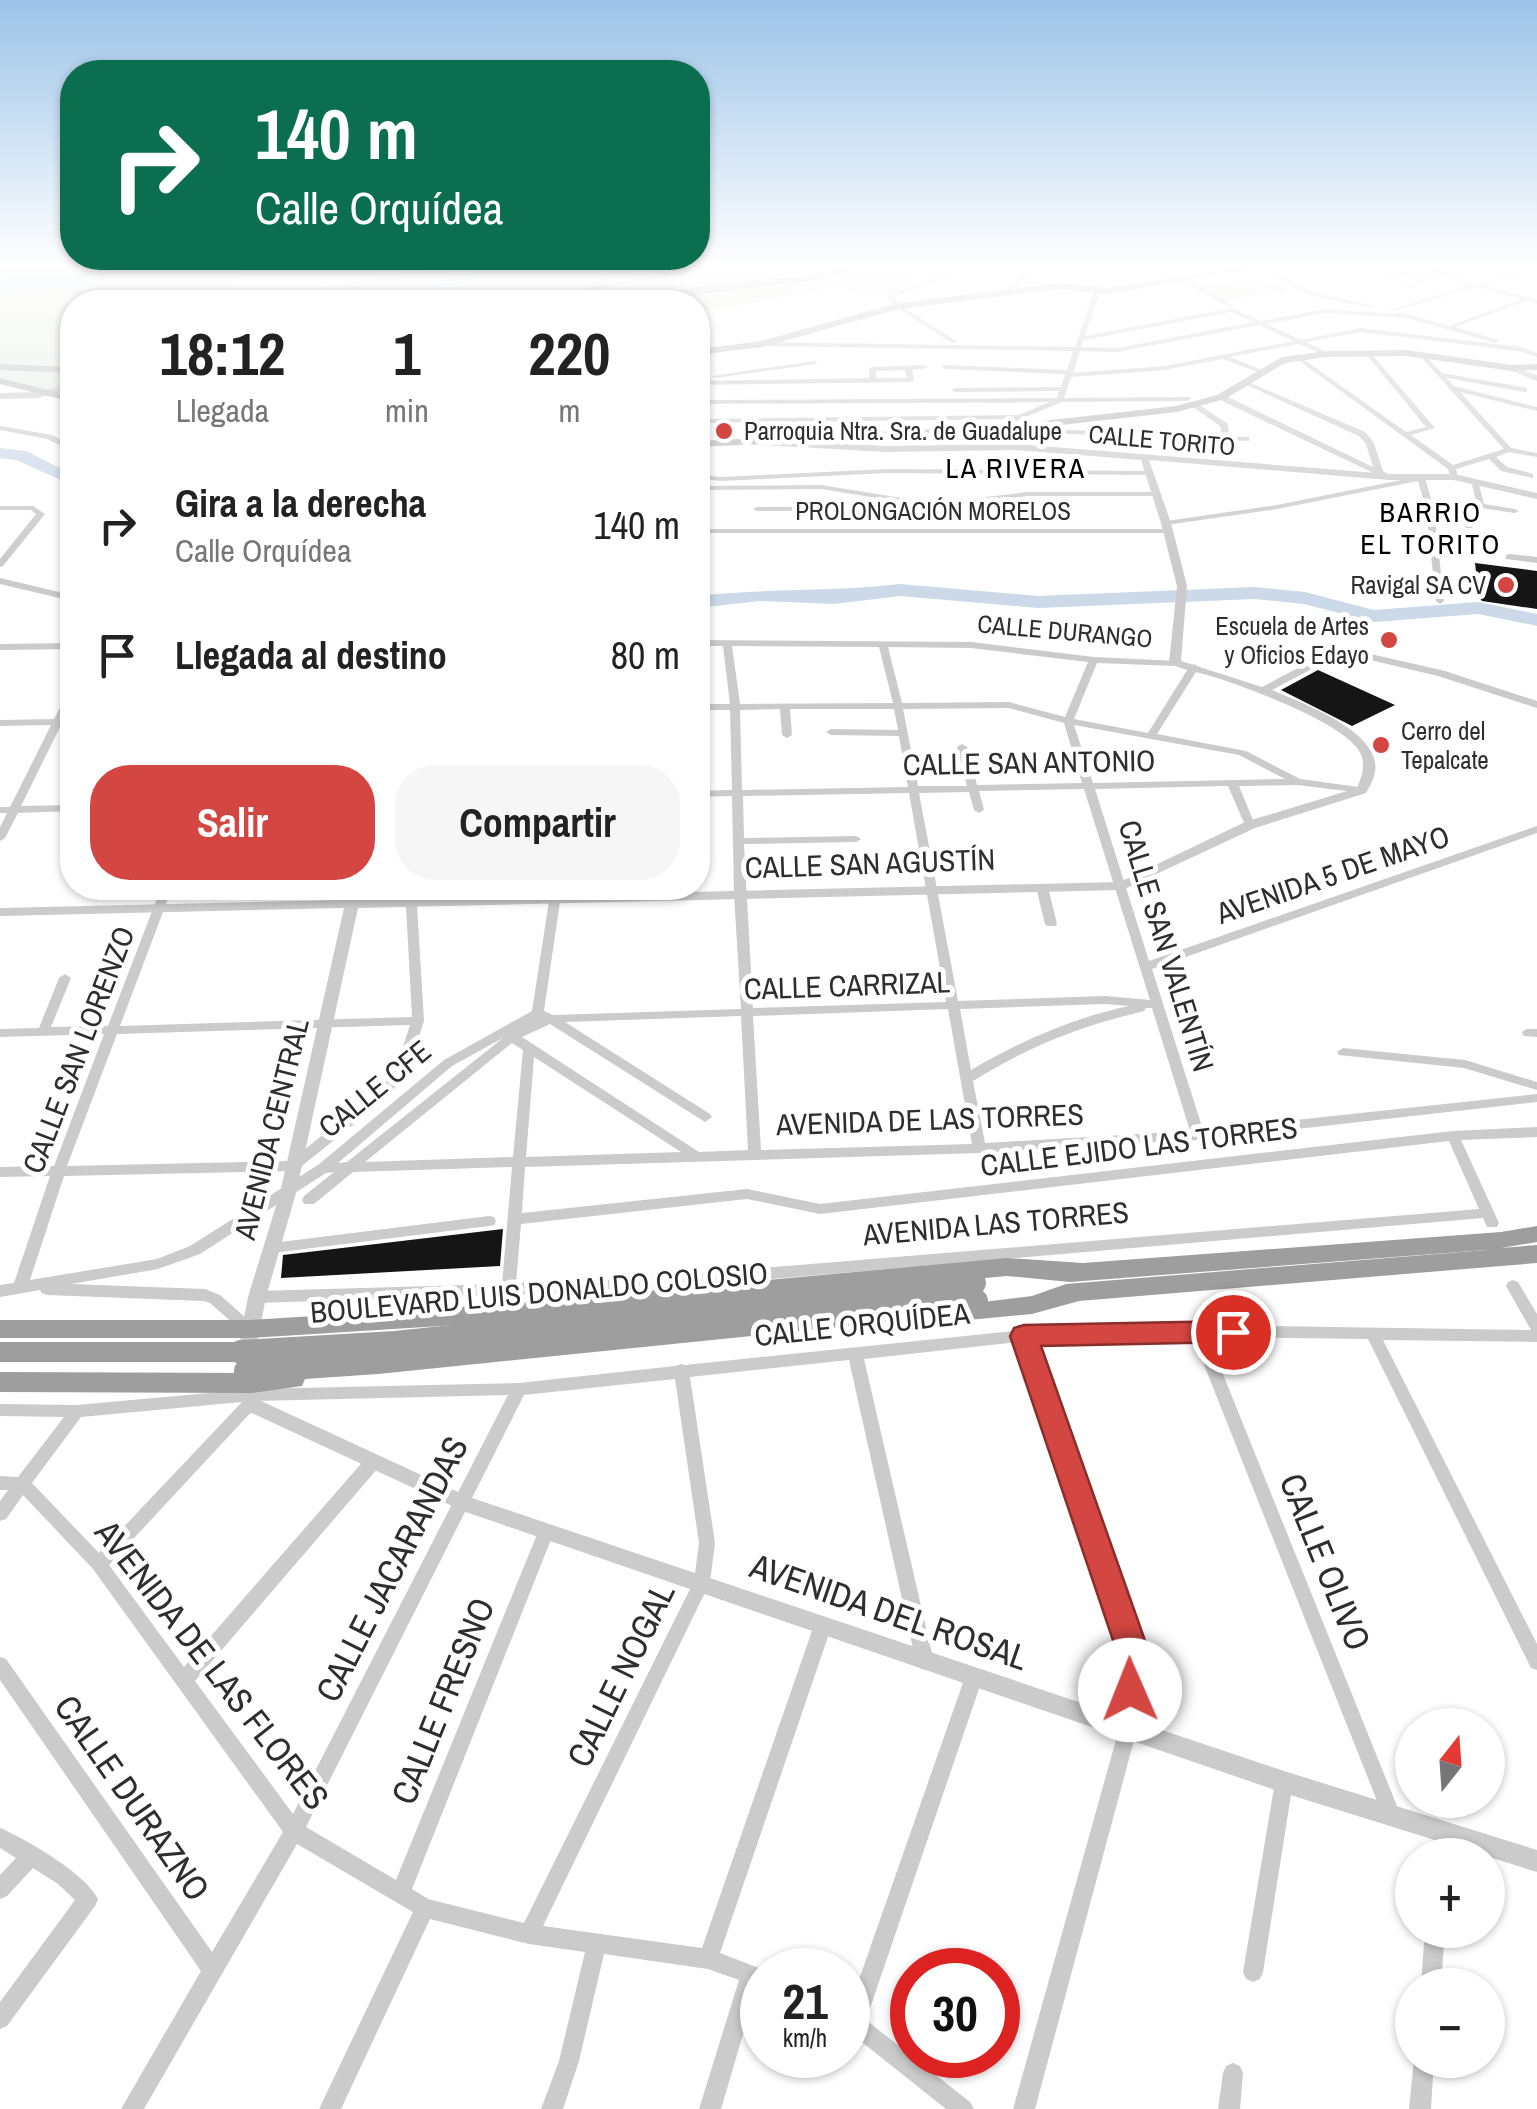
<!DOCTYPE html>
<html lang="es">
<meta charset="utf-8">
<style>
:root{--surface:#fff;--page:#f6f6f6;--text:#222;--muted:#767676;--accent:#d34641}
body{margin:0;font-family:"Archivo Narrow",sans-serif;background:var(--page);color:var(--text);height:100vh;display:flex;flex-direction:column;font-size:38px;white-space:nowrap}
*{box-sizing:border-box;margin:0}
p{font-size:32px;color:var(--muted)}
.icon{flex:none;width:55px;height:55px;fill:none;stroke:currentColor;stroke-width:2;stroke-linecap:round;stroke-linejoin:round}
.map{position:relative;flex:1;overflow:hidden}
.sheet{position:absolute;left:60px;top:290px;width:650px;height:610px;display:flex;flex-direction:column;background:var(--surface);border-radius:40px;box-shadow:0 2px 8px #0004}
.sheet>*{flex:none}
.hud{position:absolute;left:60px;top:60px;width:650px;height:210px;border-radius:40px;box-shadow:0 2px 8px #0004;background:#0b6e4f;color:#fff;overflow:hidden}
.needle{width:65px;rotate:17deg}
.tools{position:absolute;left:1395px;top:1708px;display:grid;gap:20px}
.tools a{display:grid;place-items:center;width:110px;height:110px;border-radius:50%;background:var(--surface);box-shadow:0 2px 8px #0004;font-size:50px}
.speed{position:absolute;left:740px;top:1948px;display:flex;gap:20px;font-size:50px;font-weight:700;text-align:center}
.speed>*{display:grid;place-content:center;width:130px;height:130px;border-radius:50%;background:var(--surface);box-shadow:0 2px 8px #0004;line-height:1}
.speed small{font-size:25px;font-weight:400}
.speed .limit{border:15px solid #d22;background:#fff;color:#111}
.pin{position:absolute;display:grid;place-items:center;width:85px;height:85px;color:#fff;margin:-42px;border:5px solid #fff;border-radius:50%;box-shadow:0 2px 10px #0007}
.me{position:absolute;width:110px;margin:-55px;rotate:359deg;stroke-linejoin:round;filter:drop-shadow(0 0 8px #0008)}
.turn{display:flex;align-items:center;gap:35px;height:210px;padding:0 30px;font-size:45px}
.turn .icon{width:130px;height:130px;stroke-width:2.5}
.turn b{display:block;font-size:70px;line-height:85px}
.eta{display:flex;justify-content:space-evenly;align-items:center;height:170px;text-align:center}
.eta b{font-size:60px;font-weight:800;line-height:70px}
.cta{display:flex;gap:20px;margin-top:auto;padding:20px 30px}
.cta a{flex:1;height:115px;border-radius:40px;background:var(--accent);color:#fff;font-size:40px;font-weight:800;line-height:115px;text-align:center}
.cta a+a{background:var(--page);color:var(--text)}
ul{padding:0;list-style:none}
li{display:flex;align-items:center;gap:30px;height:130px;padding:0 30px}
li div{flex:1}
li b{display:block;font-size:38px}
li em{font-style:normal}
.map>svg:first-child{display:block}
</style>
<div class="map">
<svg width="1537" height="2109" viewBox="0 0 1537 2109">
<rect width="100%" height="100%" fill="#fff"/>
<!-- green -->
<path fill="#e2eadd" d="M0 266H235L247 271 226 289 229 294 292 293 446 266H921C903 298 869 302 838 287L698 313V302H72V397L0 378Z
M1259 275 1288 291 1224 301 1196 285Z"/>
<!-- water -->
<path fill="#cbd9e8" d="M0 266H70L101 280 75 289 52 286 2 294Z"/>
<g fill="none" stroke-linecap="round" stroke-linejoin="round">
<!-- river -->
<path fill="#cbd9e8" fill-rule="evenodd" d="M506 266H530L458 284 423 298 349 302 379 292 421 290 449 278Z
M74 286H84L91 302H77Z
M0 448 26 451 72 474V485L16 460 0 458Z
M900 584 1038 596 1254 587 1305 592 1374 610 1478 602 1537 614V626L1478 614 1374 622 1304 604 1254 599 1038 608 900 596 834 604 759 601 698 608V596C766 588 832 592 900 584Z"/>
</g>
<!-- building -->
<path fill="#151515" d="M1475 563 1537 571V609L1482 601 1473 589 1477 581Z
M1318 670 1395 705 1352 726 1281 690Z
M503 1229 500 1266 281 1278 283 1255Z"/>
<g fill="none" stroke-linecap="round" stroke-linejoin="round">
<!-- minor -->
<path fill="#cbcbcb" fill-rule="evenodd" d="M629 266H636L594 286 663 274 666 276 575 295 572 293Z
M965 266H973L894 297 900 305 956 341V343H952L896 307 887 296Z
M1036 266H1042L1006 294H1002V292Z
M1253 266H1260L1316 293 1374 306 1371 308 1312 296Z
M1432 266C1447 267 1458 282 1476 283 1491 284 1514 271 1530 269V271L1484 285 1537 300V304L1527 301 1455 327 1498 340 1499 341 1496 343 1406 318 1325 313 1267 324 1301 340 1360 328 1512 346 1515 345 1537 353V357L1519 351 1360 332 1307 342 1328 353V355L1326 356 1299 344 1230 357 1262 370V372L1260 373 1223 359 1165 370 1071 377 1064 398 1190 397 1191 399 1187 401 1062 402 1016 421 1013 419 698 423V419L1019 415 1049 402 698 404V400L1057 398 1059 391 955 392 951 390 955 388 1061 387 1065 374 945 369 942 367 945 365 1067 370 1073 351 762 346 759 344 762 342 1075 347 1094 291 1097 289 1100 291 1085 336 1232 308 1261 321 1325 309 1397 314 1400 312 1449 326 1521 299 1477 287 1390 312V310L1470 285 1449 279 1443 275 1407 289 1405 286 1440 272 1386 277 1383 275 1434 269ZM1231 312 1253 322 1117 348 1081 347 1084 340ZM1259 325 1293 341 1165 366 1073 373 1080 351 1117 352Z
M1185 279 1233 305 1234 306 1229 307 1183 282Z
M704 314 706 317 698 319V315Z
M1366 352H1370L1435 428 1411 435 1453 465 1504 449 1420 356V354H1424L1442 373 1527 388V392H1524L1447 378 1454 386 1537 407V411L1460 392 1511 448 1537 453V457L1509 452 1496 457 1507 467 1533 474V478L1501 471 1489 459 1456 469 1458 477 1451 479 1448 469 1294 357 1299 356 1406 432 1426 427 1366 354Z
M705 355 707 356V358L698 360V356Z
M814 361 817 363 816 364 715 378 712 376Z
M925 365 928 367 927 368 912 370 914 380 911 382 698 385V381L869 378V369L872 367ZM905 370 907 378H876V371Z
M1242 381H1246L1365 432 1374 443 1383 471 1393 477 1386 479 1218 399V395H1224L1373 467 1366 444 1359 436 1242 383Z
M1196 403 1227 423 1230 436 1246 437H1249V441L999 431 995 429 999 427 1222 436 1220 426 1193 407 1192 405Z
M0 426 52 435 72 446V451L47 439 0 430Z
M888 469 1150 471 1154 473 1150 475 888 473 720 481 698 478V474L720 477Z
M1421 476 1425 478 1434 509 1444 601 1440 604 1436 601 1426 509 1418 481 1277 509 1166 525 1162 523 1166 521 1277 505Z
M1471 479 1478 481 1484 504 1515 509 1519 511 1515 513 1481 508 1483 513 1472 528H1466L1465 526 1475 513 1470 500 1475 498Z
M821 485 933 503 1028 492H1158L1162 494 1158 496H1028L933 507 821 489 698 490V486Z
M0 506H33L45 514 3 566 0 567V559L36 514 31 510H0Z
M914 506H917V510L757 511 753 509 757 507Z
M698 529H1168L1172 531 1168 533H698Z
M1509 554 1537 557V563L1506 559V555Z
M0 578 72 595V601L0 584Z
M698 640 971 642 1094 657 1178 661 1180 663 1175 666 1097 663 1074 719 1148 733 1189 667 1194 664 1199 667 1157 734 1246 751 1300 779 1366 788 1367 790 1362 793 1298 785 1239 786 1255 825 1250 828 1245 825 1228 786 1095 789 1149 961 1537 826V833L1152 969 1203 1130 1537 1094V1102L1198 1140 979 1153 525 1167 522 1213 747 1189 820 1204 1453 1131 1537 1127V1137L1461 1140 1499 1223 1497 1227H1487L1483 1218 630 1291 257 1303 252 1301 250 1297 252 1293 257 1291 502 1284 512 1167 353 1172 314 1204H304L302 1200 304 1196 334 1172 326 1173 200 1254 158 1269 71 1284 205 1289 220 1295 254 1325 256 1329 254 1333 249 1335 244 1333 210 1303 204 1301 47 1295 42 1293 40 1290 0 1297V1285L14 1283 50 1176 0 1177V1167L54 1166 104 1034 0 1037V1029L39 1028 59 978 65 974 71 978 51 1027 108 1026 161 888H172L120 1026 412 1017 405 888H416L424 1021 407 1073 383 1101 298 1169 293 1171 64 1176 30 1280 157 1259 190 1246 318 1165 444 1060 532 1011 551 888H562L544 1011 553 1015 741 1009 734 895 732 796 698 797V791L732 790 730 710H698V704H730L723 646H698ZM732 646 879 647 893 703 740 704ZM888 647 971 648 1088 662 1065 717 1009 702 902 703ZM1009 708 1064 723 1082 783 977 785 967 747 962 744 957 747 967 786H918L903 709ZM780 709 782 735 787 738 792 735 790 709H894L898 730 831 729 826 732 831 735 899 736 908 787 742 790 740 710ZM1074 725 1239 755 1285 779 1093 783ZM1084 789 1150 1000 1105 996 958 1001 919 793 969 792 974 810 979 813 984 810 979 791ZM909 793 946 1002 753 1008 744 844 856 842 861 839 856 836 744 838 743 796ZM1105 1004 1129 1006C1073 1018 1020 1041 971 1070L960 1009ZM1146 1008H1152L1190 1131 985 1143 973 1081C1032 1045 1078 1027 1144 1011ZM948 1009 972 1144 761 1150 753 1016ZM741 1016 748 1150 699 1152 522 1037 550 1024 705 1122 712 1117 710 1114 565 1022ZM410 1025 395 1071 373 1095 290 1161 67 1166 117 1034ZM503 1038 347 1162 338 1163 452 1066ZM512 1043 523 1050 513 1157 365 1162ZM534 1057 681 1152 526 1157ZM1449 1141 1479 1209 630 1279 516 1283 521 1224 747 1199 820 1214Z
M72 643V649L0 650V644Z
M72 691V703L64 719H72V725H61L21 806 72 805V811L18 813 5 838 0 841V827L7 813H0V807H10L51 725 0 726V720L54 719 67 694Z
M1042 884 1048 887 1057 924 1055 926H1047L1045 924 1036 887Z
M351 888H362L358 903 352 906 346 903Z
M1528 1029H1537V1037L1524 1036 1522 1033 1524 1030Z
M1343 1048 1465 1060 1537 1082V1090L1464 1068 1339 1055 1337 1052Z
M489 1216 494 1217 496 1221 494 1225 489 1226 272 1253 267 1252 265 1248 267 1244 272 1243Z
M1513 1280 1518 1282 1537 1314V1342L1383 1340 1537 1644V1670L1531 1668 1368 1339 1208 1337 1401 1816 1399 1823 1392 1825 1385 1823 1383 1816 1193 1337 1032 1342 1142 1652 1137 1729 1035 2109H1013L1119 1729 1124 1652 1018 1342 864 1359 934 1662 931 1668 925 1670 919 1668 916 1662 849 1360 690 1377 715 1543 710 1582 543 1926 702 1948 814 1625 817 1619 823 1617 829 1619 832 1625 720 1953 764 1970H762V1989L757 1987 721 2109H699L739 1980 708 1969 604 1954 579 2061 563 2109H541L559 2061 585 1952 529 1944 430 1919 341 2109H319L413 1912 297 1844 144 2109H121L201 1971 0 1680V1657L6 1659 212 1952 283 1832 93 1569 23 1495 6 1519 0 1521V1501L8 1490H0V1476L18 1477 64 1417 0 1416V1404L77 1405 253 1389 519 1383 675 1366 681 1364 685 1365 1023 1330 1198 1325 1531 1330 1506 1286 1508 1282ZM675 1379 699 1543 694 1581 524 1923 428 1899 412 1889 554 1532 552 1527 546 1525 540 1527 538 1532 396 1880 306 1827 524 1395ZM508 1395 293 1814 195 1681 378 1468 380 1463 378 1458 372 1456 366 1458 184 1667 109 1565 255 1408 258 1404 256 1401ZM242 1402 99 1553 32 1483 81 1417Z
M974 1669 980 1671 983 1677 866 2020 970 2102 974 2109H946L848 2031V2011L965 1677 968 1671Z
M1284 1773 1291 1776 1293 1782 1263 1972 1260 1979 1253 1982 1246 1979 1243 1972 1275 1782 1277 1776Z
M1443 1825 1450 1827 1452 1834 1451 1855H1431L1434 1834 1436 1827Z
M0 1828C26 1839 86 1874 98 1899L95 1906 7 2026 0 2029V2002L75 1900 58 1884 33 1868 7 1896 0 1899V1875L16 1858 0 1848Z
M1425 1930H1445L1441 1985H1421Z
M1414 2060H1434L1431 2109H1409Z
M1233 2063 1240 2066 1243 2073 1240 2109H1218L1223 2073 1226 2066Z"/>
<!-- tertiary -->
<path fill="#cbcbcb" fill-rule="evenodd" d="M1509 366 1537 375V381L1509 370Z
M72 383V388L38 398 0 399V393L38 392Z
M748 439 886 446 1016 444 1389 474H1454L1537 493V499L1454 480H1389L1149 460 1171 523 1187 586 1181 661 1262 687 1330 651 1349 649 1445 671 1537 701V708L1438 676 1349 655 1336 656 1272 690C1300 702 1370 728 1375 762 1377 773 1372 783 1366 793L1255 828 1122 890 358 908 296 1193 266 1297 258 1338 255 1343 249 1345 243 1343 240 1338 248 1297 280 1193 344 908 0 916V908L1120 882 1245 822 1357 788C1361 778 1365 768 1362 757 1353 725 1245 687 1214 677 1199 672 1182 670 1169 663L1177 586 1161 523 1141 460 1016 450 886 452 745 444 744 442Z
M252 1369 258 1371 261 1376 259 1400 469 1497 1284 1771 1537 1850V1872L1284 1793 463 1511 243 1409C239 1400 241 1380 246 1371Z"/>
<!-- secondary -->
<path fill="#b8b8b8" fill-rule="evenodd" d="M252 266H312L308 269H256Z
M844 266H855L824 279 636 302 682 289 823 274Z
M1244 266H1262L1109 294 1057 289 899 309 762 347 698 355V349L761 341 898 303 1057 283 1109 288Z
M1407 350 1512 365 1537 364V370L1512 371 1407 356 1326 357 1285 363 1225 399 1177 412 997 432 698 447V441L997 426 1176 406 1217 395 1282 357 1326 351Z
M0 364 72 367V373L0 370Z
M0 378 72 396V402L0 384Z"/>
<!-- trunk -->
<path fill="#9e9e9e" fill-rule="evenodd" d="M1537 1226V1242L1501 1248 1537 1245V1263L1079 1301 1032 1314 958 1321 950 1318 946 1312 950 1306 1032 1296 1066 1284 1499 1249 1070 1282 1007 1276 505 1322 249 1338H0V1320H249L505 1304 1007 1258 1083 1263 1501 1232Z
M0 1342H241L249 1345 253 1352 249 1359 241 1362H0Z
M293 1369 302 1372 305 1379 302 1386 252 1393 0 1392V1372L252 1373Z"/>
<!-- trunk-bridge -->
<path stroke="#9e9e9e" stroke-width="24" d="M241 1352 395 1343 974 1283
M246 1371 377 1362 976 1301"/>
</g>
<!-- sky -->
<linearGradient id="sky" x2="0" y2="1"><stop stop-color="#9cc3e8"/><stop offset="0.47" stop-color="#fff"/><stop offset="1" stop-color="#fff" stop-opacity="0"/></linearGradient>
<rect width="1537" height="561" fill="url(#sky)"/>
<!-- route -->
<path fill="#d34641" stroke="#892e2a" stroke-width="2.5" d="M1233 1321 1242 1324 1246 1332 1242 1339 1233 1342 1041 1346 1149 1652 1147 1690 1142 1701 1130 1706 1119 1701 1114 1690 1117 1652 1010 1336 1014 1328 1024 1325Z"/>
<!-- markers -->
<g fill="#d34641" stroke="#fff" stroke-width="4">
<circle cx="724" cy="431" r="10"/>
<circle cx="1506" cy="585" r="10"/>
<circle cx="1389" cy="640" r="10"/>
<circle cx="1381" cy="745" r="10"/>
</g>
<g text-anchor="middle" stroke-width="10" stroke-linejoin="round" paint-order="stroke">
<!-- far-poi labels -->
<g font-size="25" fill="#2e2e2e" stroke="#fff" text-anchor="start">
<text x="744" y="440">Parroquia Ntra. Sra. de Guadalupe</text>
<text x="1486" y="594" text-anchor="end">Ravigal SA CV</text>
<text x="1369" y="635" text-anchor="end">Escuela de Artes<tspan x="1369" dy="29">y Oficios Edayo</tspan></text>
<text x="1401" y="740">Cerro del<tspan x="1401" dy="29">Tepalcate</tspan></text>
</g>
<!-- far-street labels -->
<g font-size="25" fill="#2e2e2e" stroke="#fff">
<text transform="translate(1162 440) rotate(5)" y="9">CALLE TORITO</text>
<text x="933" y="520">PROLONGACIÓN MORELOS</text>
<text transform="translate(1065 631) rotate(5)" y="9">CALLE DURANGO</text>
</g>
<!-- far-neighbourhood labels -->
<g font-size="28" letter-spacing="2.5" fill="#000" stroke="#fff">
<text x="1016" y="478">LA RIVERA</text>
<text x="1431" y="522">BARRIO<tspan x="1431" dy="32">EL TORITO</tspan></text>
</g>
<!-- street labels -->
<g font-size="30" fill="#2e2e2e" stroke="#fff">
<text transform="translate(1029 763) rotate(-1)" y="10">CALLE SAN ANTONIO</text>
<text transform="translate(870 864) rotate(-2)" y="10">CALLE SAN AGUSTÍN</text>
<text transform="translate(1333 875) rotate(-19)" y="10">AVENIDA 5 DE MAYO</text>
<text transform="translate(1166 946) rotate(73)" y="10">CALLE SAN VALENTÍN</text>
<text transform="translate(847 986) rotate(-2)" y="10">CALLE CARRIZAL</text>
<text transform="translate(79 1050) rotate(-69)" y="10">CALLE SAN LORENZO</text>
<text transform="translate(375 1089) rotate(-39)" y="10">CALLE CFE</text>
<text transform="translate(930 1120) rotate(-2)" y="10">AVENIDA DE LAS TORRES</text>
<text transform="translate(272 1129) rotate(-76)" y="10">AVENIDA CENTRAL</text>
<text transform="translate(1139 1147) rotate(-7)" y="10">CALLE EJIDO LAS TORRES</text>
<text transform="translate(996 1224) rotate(-5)" y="10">AVENIDA LAS TORRES</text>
<text transform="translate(539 1293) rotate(-5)" y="10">BOULEVARD LUIS DONALDO COLOSIO</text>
<text transform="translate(862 1325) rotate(-6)" y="10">CALLE ORQUÍDEA</text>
</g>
<!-- near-street labels -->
<g font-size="35" fill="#2e2e2e" stroke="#fff">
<text transform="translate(1325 1562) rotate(68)" y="12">CALLE OLIVO</text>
<text transform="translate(392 1569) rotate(-63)" y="12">CALLE JACARANDAS</text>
<text transform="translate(889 1612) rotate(19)" y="12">AVENIDA DEL ROSAL</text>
<text transform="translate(212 1665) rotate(52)" y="12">AVENIDA DE LAS FLORES</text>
<text transform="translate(621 1675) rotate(-64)" y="12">CALLE NOGAL</text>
<text transform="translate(443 1701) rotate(-68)" y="12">CALLE FRESNO</text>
<text transform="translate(132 1798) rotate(55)" y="12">CALLE DURAZNO</text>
</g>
</g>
</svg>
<div class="tools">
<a><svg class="needle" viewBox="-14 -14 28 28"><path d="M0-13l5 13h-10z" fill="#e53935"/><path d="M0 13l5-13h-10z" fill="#767676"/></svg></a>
<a>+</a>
<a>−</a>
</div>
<div class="speed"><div>21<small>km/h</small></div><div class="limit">30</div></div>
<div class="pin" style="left:1233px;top:1332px;background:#d93025"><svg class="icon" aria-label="arrive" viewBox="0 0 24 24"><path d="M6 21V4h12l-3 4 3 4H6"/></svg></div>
<svg class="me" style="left:1130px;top:1690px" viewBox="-20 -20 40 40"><circle r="19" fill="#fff"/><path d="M0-13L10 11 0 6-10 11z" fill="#d34641"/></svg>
<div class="hud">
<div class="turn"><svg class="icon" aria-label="right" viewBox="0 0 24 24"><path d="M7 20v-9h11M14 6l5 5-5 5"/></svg><div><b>140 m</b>Calle Orquídea</div></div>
</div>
<section class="sheet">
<div class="eta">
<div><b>18:12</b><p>Llegada</p></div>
<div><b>1</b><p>min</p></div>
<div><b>220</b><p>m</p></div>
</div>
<ul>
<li><svg class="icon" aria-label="right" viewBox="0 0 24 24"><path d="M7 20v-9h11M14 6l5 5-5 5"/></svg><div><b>Gira a la derecha</b><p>Calle Orquídea</p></div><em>140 m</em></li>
<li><svg class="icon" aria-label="arrive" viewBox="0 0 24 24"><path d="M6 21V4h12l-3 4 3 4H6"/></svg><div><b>Llegada al destino</b></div><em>80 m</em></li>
</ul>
<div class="cta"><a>Salir</a><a>Compartir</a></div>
</section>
</div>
